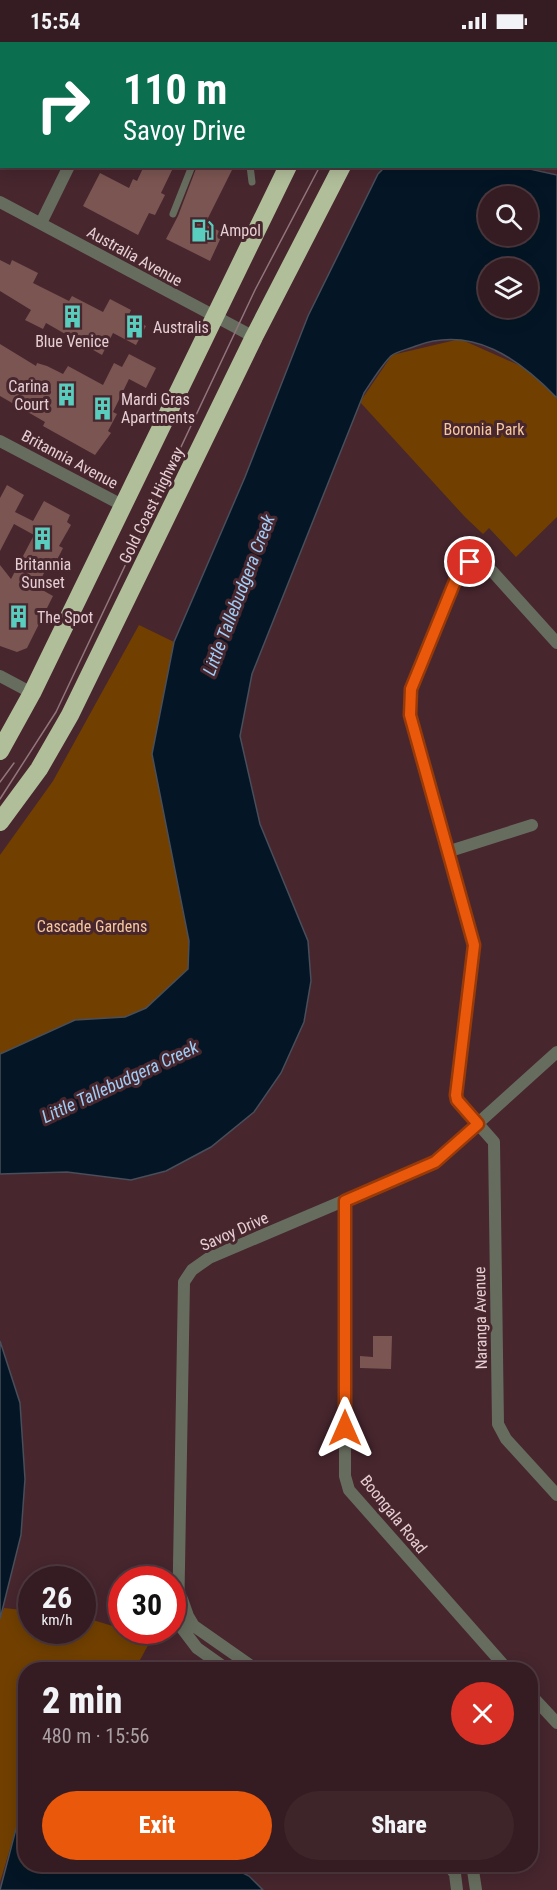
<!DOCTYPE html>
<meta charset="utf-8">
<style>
:root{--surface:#351c22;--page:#3d252a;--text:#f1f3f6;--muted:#aaa1a5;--line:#4f3a40;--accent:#ea580c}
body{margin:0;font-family:"Roboto Condensed",sans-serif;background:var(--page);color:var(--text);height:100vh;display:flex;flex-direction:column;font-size:22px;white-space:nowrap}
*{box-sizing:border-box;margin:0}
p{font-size:20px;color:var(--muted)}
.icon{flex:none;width:33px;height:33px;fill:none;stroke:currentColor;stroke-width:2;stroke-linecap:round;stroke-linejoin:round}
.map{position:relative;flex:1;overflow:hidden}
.drawer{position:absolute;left:18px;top:1620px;width:520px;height:210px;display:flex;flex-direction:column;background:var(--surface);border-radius:24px;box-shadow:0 3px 15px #0003,0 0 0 2px var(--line)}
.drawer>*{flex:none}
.guide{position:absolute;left:0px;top:0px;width:558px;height:126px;box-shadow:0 3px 15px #0003,0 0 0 2px var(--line);background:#0b6e4f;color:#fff;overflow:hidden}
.tools{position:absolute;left:478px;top:144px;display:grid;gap:12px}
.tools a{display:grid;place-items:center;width:60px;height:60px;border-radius:50%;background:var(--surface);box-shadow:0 3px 15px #0003,0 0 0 2px var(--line);font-size:30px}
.speed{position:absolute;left:18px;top:1524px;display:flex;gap:12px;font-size:30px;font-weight:700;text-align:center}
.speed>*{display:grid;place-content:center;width:78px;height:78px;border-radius:50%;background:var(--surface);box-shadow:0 3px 15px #0003,0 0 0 2px var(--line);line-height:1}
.speed small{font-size:15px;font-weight:400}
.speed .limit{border:9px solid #d22;background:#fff;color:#111}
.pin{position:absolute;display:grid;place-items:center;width:51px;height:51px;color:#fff;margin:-26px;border:3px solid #fff;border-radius:50%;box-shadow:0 2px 6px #0007}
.me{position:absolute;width:66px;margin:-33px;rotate:0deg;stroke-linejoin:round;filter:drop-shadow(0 0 4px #0008)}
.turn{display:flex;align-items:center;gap:21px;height:126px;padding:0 24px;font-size:27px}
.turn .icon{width:78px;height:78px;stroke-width:2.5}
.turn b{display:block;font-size:42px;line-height:51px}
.round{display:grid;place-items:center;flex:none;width:63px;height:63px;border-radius:32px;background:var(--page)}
.headline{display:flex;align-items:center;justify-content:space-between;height:102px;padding:0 24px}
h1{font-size:36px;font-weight:800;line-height:45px}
.primary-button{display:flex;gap:12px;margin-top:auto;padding:12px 24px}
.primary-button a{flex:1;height:69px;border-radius:36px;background:var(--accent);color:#fff;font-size:24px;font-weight:800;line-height:69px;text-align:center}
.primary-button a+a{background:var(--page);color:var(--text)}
.status{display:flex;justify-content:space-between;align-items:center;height:42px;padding:0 30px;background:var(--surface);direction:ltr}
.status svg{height:16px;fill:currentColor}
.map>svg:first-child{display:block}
</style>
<div class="status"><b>15:54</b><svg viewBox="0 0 49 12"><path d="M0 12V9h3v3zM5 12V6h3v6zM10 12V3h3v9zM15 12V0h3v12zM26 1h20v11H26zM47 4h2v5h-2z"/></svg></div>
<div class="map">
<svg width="557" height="1848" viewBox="0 0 557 1848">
<rect width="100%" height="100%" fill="#47262e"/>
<!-- green -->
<path fill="#714001" d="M460 297 530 328 557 356V475L516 515 489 486 483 492 465 475 360 360 392 313Z
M139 583 174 600 152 712 189 899 188 927 146 966 125 975 75 978 0 1012V813L53 739Z
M4 1566 31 1569 32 1588H82L83 1575 152 1596 135 1627 26 1628 25 1774 16 1787 0 1840V1577Z"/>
<!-- water -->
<path fill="#041625" stroke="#484e5a" stroke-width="1.5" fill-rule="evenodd" d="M516 124 557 133V356C519 317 473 283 416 304 409 307 397 309 391 314 381 324 372 339 364 351L252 632 240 694 260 782 308 899 311 939 304 980 281 1031 254 1070 211 1105 166 1129 131 1138 67 1130 0 1132V1012L75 978 125 975 146 966 188 927 189 899 152 712 174 600 245 435 308 274 378 132 385 125ZM489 154H528V194H489ZM489 226H528V266H489Z
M0 1299 20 1361 25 1437 21 1493 0 1577Z
M25 1774 26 1822 227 1823 249 1834 263 1848H0L16 1787Z"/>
<!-- building -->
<path fill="#7b5552" d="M144 124H174L161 151 165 153 155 173 149 171 138 193 83 164 100 131 129 146 133 137 137 139Z
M197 124H234L205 182 223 191 210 219 166 197 178 174Z
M0 218 10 223 12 218 38 231 33 241 69 259 72 254 103 270 110 257 131 268 128 275 146 284 136 303 113 291 102 313 46 281 43 287 25 278 31 268 0 249Z
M0 302 36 324 37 321 47 324 63 332 68 324 103 343 114 321 122 325 129 312 156 326 146 346 129 337 113 370 117 372 108 389 111 391 95 413 43 384 45 380 0 354Z
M7 443 24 453 15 470 33 479 44 459 70 473 67 480 71 483 59 504 63 506 55 522 50 519 37 545 53 554 27 606 17 610 0 604V523L11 537 34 493 14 482 0 509V456Z
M373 1294H392L391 1327 360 1326V1314L373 1315Z"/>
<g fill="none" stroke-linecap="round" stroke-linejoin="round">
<!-- lane -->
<path stroke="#676d5e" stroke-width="7" d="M250 124 252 140
M173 172 192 124"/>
<!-- street -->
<path stroke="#676d5e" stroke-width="12" d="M131 2V0
M0 160 254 295
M41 181 69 124
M0 399 124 464
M557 601 492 529 470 520 460 527 411 647 410 673 474 903 456 1053 457 1058 494 1100 498 1382 506 1397 557 1453
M0 634 32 651
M450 809 532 783
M345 1159V1434L349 1448 508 1628
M182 1557 188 1574 194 1584 257 1628
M228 1628 197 1606 178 1581 184 1240 192 1228 209 1216 435 1120 557 1010
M531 1653 557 1681
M448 1822 455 1832 457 1848
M472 1822 476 1848"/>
<!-- highway -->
<path stroke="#b1be9a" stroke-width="18" d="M347 2 348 0
M404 2V0
M0 709 32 651 288 124
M0 780 39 727 70 673 254 295 342 124"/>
<!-- tram -->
<path stroke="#92757c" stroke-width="1.5" d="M388 2 389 0
M0 740 14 721
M0 757 56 670 255 248 320 124"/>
</g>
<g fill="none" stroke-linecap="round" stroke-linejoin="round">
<defs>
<path id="route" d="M345 1386V1159L435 1120 478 1082 457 1058 456 1053 474 903 410 673 411 647 460 527 470 520"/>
</defs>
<!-- route casing -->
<use href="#route" stroke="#983908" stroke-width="15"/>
<!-- route -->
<use href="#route" stroke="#ea580c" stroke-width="10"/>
</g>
<!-- icons -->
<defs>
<symbol id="fuel-bare" viewBox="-9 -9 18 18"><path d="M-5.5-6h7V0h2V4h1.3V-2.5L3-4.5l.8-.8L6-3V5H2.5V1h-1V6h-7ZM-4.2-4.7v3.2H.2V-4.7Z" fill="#59cebf" stroke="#47262e" stroke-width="2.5" paint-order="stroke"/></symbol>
<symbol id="building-bare" viewBox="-9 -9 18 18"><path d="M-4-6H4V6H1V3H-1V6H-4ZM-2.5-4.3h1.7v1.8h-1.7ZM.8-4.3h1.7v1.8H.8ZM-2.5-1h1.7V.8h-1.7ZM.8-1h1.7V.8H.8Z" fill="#59cebf" stroke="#47262e" stroke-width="2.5" paint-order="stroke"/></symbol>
</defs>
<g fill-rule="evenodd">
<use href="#fuel-bare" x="186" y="172" width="33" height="33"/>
<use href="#building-bare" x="56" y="258" width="33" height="33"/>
<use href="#building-bare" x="118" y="268" width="33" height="33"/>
<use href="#building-bare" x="50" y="336" width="33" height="33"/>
<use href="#building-bare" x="86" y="350" width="33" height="33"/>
<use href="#building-bare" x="26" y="480" width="33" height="33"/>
<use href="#building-bare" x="2" y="558" width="33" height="33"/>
</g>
<g text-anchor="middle" stroke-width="6" stroke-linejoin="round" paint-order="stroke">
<!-- poi labels -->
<g font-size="16" fill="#e6cfd4" stroke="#47262e" text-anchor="start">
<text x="220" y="194">Ampol</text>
<text x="153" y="291">Australis</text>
<text x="72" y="305" text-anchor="middle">Blue Venice</text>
<text x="49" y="350" text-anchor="end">Carina<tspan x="49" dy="18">Court</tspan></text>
<text x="121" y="363">Mardi Gras<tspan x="121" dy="18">Apartments</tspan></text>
<text x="43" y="528" text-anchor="middle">Britannia<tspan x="43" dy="18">Sunset</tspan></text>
<text x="37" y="581">The Spot</text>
</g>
<!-- street labels -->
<g font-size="16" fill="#e6cfd4" stroke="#47262e">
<text transform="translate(135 214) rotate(29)" y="6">Australia Avenue</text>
<text transform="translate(70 417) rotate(28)" y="6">Britannia Avenue</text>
<text transform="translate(151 463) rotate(-64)" y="6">Gold Coast Highway</text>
<text transform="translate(234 1189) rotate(-24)" y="6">Savoy Drive</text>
<text transform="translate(480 1276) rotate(-91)" y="6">Naranga Avenue</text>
<text transform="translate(394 1472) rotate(51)" y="6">Boongala Road</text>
</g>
<!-- park labels -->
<g font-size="16" fill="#f6c89e" stroke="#47262e">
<text x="484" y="393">Boronia Park</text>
<text x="92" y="890">Cascade Gardens</text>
</g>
<!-- water labels -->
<g font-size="18" font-style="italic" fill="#9ecef7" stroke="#47262e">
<text transform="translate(239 553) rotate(-69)" y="6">Little Tallebudgera Creek</text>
<text transform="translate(120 1040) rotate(-25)" y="6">Little Tallebudgera Creek</text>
</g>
</g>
</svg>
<div class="tools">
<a><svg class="icon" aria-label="search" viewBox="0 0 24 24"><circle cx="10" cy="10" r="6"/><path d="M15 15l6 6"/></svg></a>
<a><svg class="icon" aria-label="layers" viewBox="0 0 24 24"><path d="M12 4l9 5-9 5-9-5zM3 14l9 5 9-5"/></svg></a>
</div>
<div class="speed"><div>26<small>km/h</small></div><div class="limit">30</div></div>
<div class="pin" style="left:470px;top:520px;background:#d93025"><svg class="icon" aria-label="arrive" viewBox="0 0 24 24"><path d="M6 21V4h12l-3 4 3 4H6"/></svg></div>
<svg class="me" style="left:345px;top:1386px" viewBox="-20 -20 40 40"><path d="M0-17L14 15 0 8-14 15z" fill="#ea580c" stroke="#fff" stroke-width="4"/></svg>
<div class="guide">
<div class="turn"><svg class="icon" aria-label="right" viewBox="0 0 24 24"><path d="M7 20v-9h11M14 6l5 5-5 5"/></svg><div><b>110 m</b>Savoy Drive</div></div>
</div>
<section class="drawer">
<div class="headline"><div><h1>2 min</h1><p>480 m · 15:56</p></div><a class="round" style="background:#d93025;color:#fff"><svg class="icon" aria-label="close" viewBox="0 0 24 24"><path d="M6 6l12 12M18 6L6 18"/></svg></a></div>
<div class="primary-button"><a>Exit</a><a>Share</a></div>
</section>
</div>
